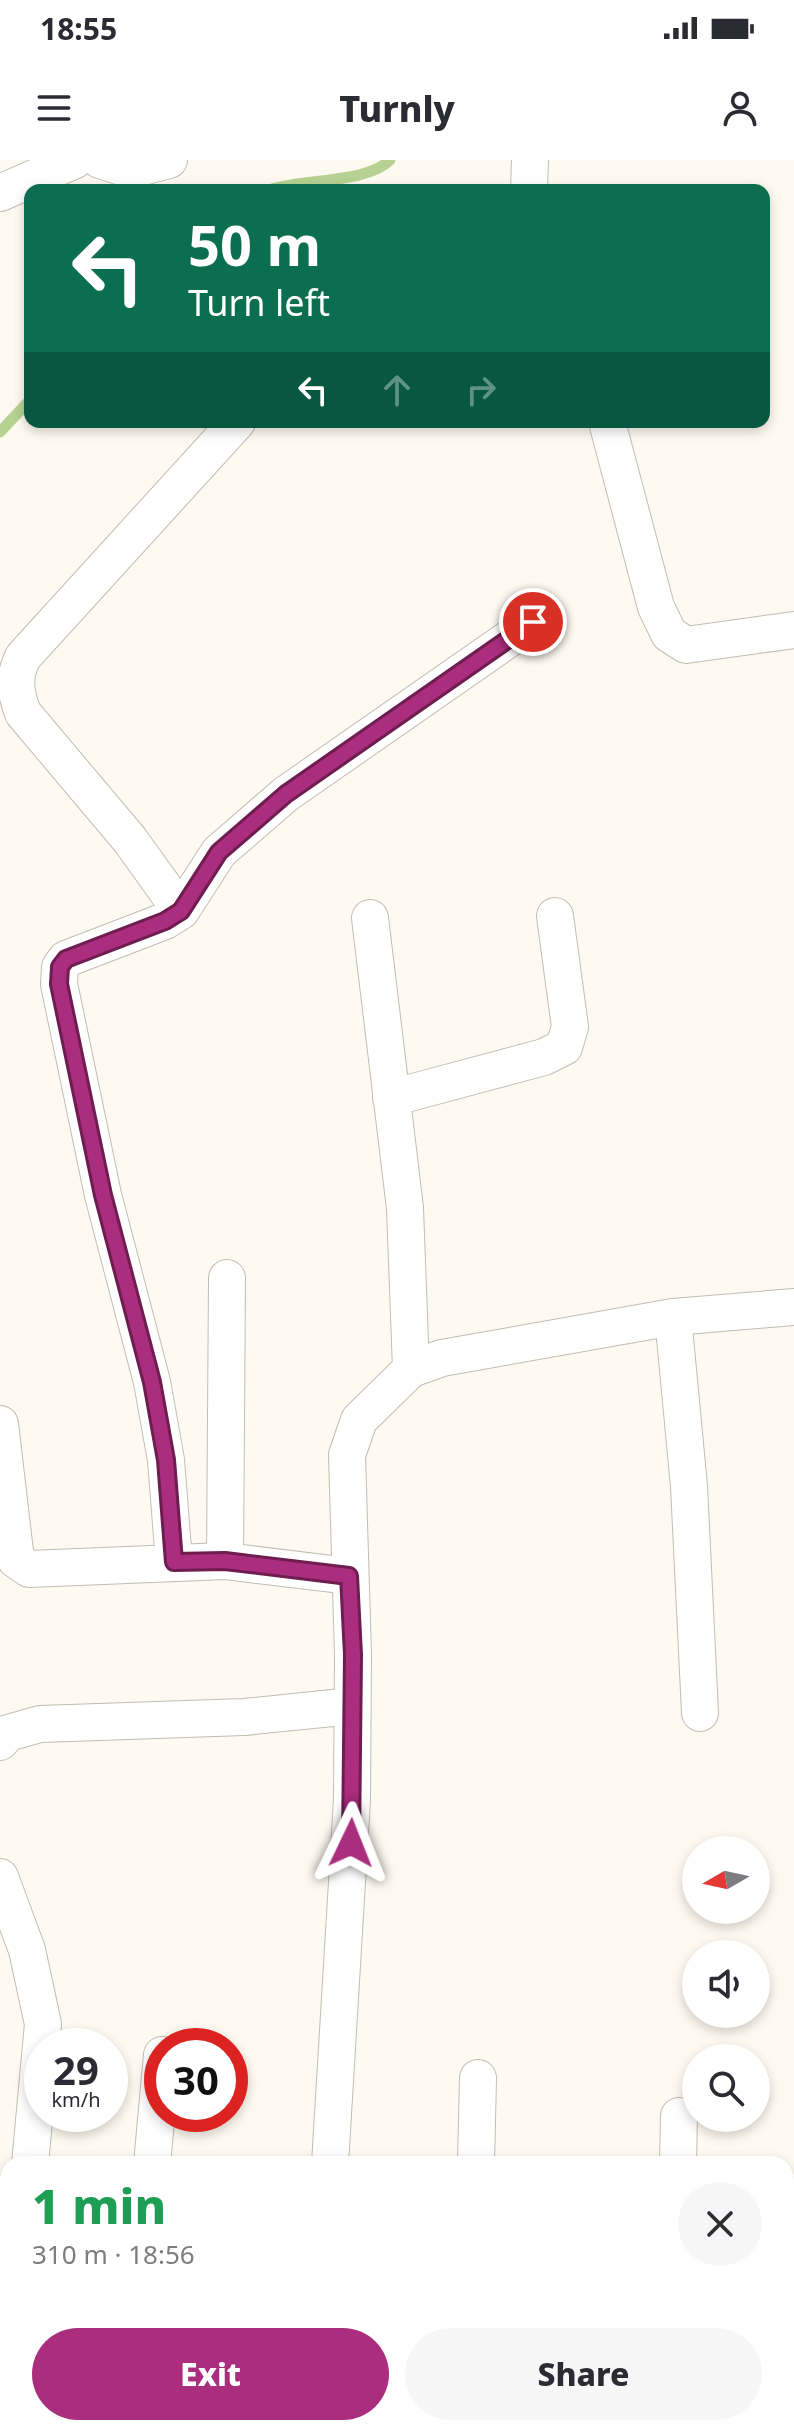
<!DOCTYPE html>
<meta charset="utf-8">
<style>
:root{--surface:#fff;--page:#f7f7f7;--text:#2b2b33;--muted:#7c7c81;--accent:#ab2d7d}
body{margin:0;font-family:"Noto Sans",sans-serif;background:var(--page);color:var(--text);height:100vh;display:flex;flex-direction:column;font-size:30px;white-space:nowrap}
*{box-sizing:border-box;margin:0}
p{font-size:26px;color:var(--muted)}
.icon{flex:none;width:44px;height:44px;fill:none;stroke:currentColor;stroke-width:2;stroke-linecap:round;stroke-linejoin:round}
.map{position:relative;flex:1;overflow:hidden}
.panel{position:absolute;left:0px;top:1996px;width:794px;height:280px;display:flex;flex-direction:column;background:var(--surface);border-radius:24px 24px 0 0;box-shadow:0 4px 12px #0003}
.panel>*{flex:none}
.guide{position:absolute;left:24px;top:24px;width:746px;height:244px;border-radius:16px;box-shadow:0 4px 12px #0003;background:#0b6e4f;color:#fff;overflow:hidden}
.needle{width:52px;rotate:261deg}
.fabs{position:absolute;left:682px;top:1676px;display:grid;gap:16px}
.fabs a{display:grid;place-items:center;width:88px;height:88px;border-radius:50%;background:var(--surface);box-shadow:0 4px 12px #0003;font-size:40px}
.speed{position:absolute;left:24px;top:1868px;display:flex;gap:16px;font-size:40px;font-weight:700;text-align:center}
.speed>*{display:grid;place-content:center;width:104px;height:104px;border-radius:50%;background:var(--surface);box-shadow:0 4px 12px #0003;line-height:1}
.speed small{font-size:20px;font-weight:400}
.speed .limit{border:12px solid #d22;background:#fff;color:#111}
.pin{position:absolute;display:grid;place-items:center;width:68px;height:68px;color:#fff;margin:-34px;border:4px solid #fff;border-radius:50%;box-shadow:0 2px 8px #0007}
.me{position:absolute;width:88px;margin:-44px;rotate:2deg;stroke-linejoin:round;filter:drop-shadow(0 0 6px #0008)}
.turn{display:flex;align-items:center;gap:28px;height:168px;padding:0 32px;font-size:36px}
.turn .icon{width:104px;height:104px;stroke-width:2.5}
.turn b{display:block;font-size:56px;line-height:68px}
.lanes{display:flex;align-items:center;height:76px;padding:0 32px;background:#0003;justify-content:center;gap:40px;direction:ltr}
.lanes .off{opacity:.35}
.round{display:grid;place-items:center;flex:none;width:84px;height:84px;border-radius:42px;background:var(--page)}
.head{display:flex;align-items:center;justify-content:space-between;height:136px;padding:0 32px}
h1{font-size:48px;font-weight:800;line-height:60px;color:#1e9e55}
.cta{display:flex;gap:16px;margin-top:auto;padding:16px 32px}
.cta a{flex:1;height:92px;border-radius:48px;background:var(--accent);color:#fff;font-size:32px;font-weight:800;line-height:92px;text-align:center}
.cta a+a{background:var(--page);color:var(--text)}
.status{display:flex;justify-content:space-between;align-items:center;height:56px;padding:0 40px;background:var(--surface);direction:ltr}
.status svg{height:22px;fill:currentColor}
header{display:flex;justify-content:space-between;align-items:center;height:104px;padding:0 32px;background:var(--surface);font-size:36px;font-weight:800}
.map>svg:first-child{display:block}
</style>
<div class="status"><b>18:55</b><svg viewBox="0 0 49 12"><path d="M0 12V9h3v3zM5 12V6h3v6zM10 12V3h3v9zM15 12V0h3v12zM26 1h20v11H26zM47 4h2v5h-2z"/></svg></div>
<header><svg class="icon" aria-label="menu" viewBox="0 0 24 24"><path d="M4 6h16M4 12h16M4 18h16"/></svg>Turnly<svg class="icon" aria-label="person" viewBox="0 0 24 24"><circle cx="12" cy="8" r="4"/><path d="M4 21q1-7 8-7t8 7"/></svg></header>
<div class="map">
<svg width="794" height="2276" viewBox="0 0 794 2276">
<rect width="100%" height="100%" fill="#fefaf1"/>
<g fill="none" stroke-linecap="round" stroke-linejoin="round">
<!-- stream -->
<path stroke="#b7d192" stroke-width="11" d="M269 30C305 18 365 24 390 0
M0 272 30 240"/>
<defs>
<path id="minor" d="M100 0 131 10 169 0
M529 30 530 0
M0 33 75 0
M607 262 656 447 669 474 686 485 794 470
M181 751 130 680 23 553C15 532 13 517 23 497L237 262
M370 758 405 1048 411 1209
M391 938 544 897 564 887 570 867 555 756
M673 1157 689 1326 700 1553
M0 1264 16 1400 29 1409 225 1401 349 1416
M225 1401 227 1118
M174 1402 166 1300 152 1222 103 1035 59 824 60 807 66 799 165 761 181 751 219 692 286 634 533 462
M0 1582 8 1573 40 1564 244 1557 352 1546
M0 1717 27 1790 43 1864 30 2004
M152 2004 162 1895
M330 2004 352 1639 353 1495 347 1295 359 1260 411 1209 442 1198 673 1157 794 1147
M476 2004 478 1918
M678 2004 679 1956
M786 2043H794
M330 2268 331 2276
M6 2276 8 2253
M129 2276V2268
M468 2276V2268
M667 2276V2268"/>
</defs>
<!-- minor casing -->
<use href="#minor" stroke="#c2bdb2" stroke-width="38"/>
<!-- minor -->
<use href="#minor" stroke="#fff" stroke-width="36"/>
</g>
<g fill="none" stroke-linecap="round" stroke-linejoin="round">
<defs>
<path id="route" d="M351 1683 353 1495 349 1416 225 1401 174 1402 166 1300 152 1222 103 1035 59 824 60 807 66 799 165 761 181 751 219 692 286 634 533 462"/>
</defs>
<!-- route casing -->
<use href="#route" stroke="#6f1d51" stroke-width="20"/>
<!-- route -->
<use href="#route" stroke="#ab2d7d" stroke-width="14"/>
</g>
</svg>
<div class="fabs">
<a><svg class="needle" viewBox="-14 -14 28 28"><path d="M0-13l5 13h-10z" fill="#e53935"/><path d="M0 13l5-13h-10z" fill="#7c7c81"/></svg></a>
<a><svg class="icon" aria-label="sound" viewBox="0 0 24 24"><path d="M4 9h4l5-4v14l-5-4H4zM17 9q2 3 0 6"/></svg></a>
<a><svg class="icon" aria-label="search" viewBox="0 0 24 24"><circle cx="10" cy="10" r="6"/><path d="M15 15l6 6"/></svg></a>
</div>
<div class="speed"><div>29<small>km/h</small></div><div class="limit">30</div></div>
<div class="pin" style="left:533px;top:462px;background:#d93025"><svg class="icon" aria-label="arrive" viewBox="0 0 24 24"><path d="M6 21V4h12l-3 4 3 4H6"/></svg></div>
<svg class="me" style="left:351px;top:1683px" viewBox="-20 -20 40 40"><path d="M0-17L14 15 0 8-14 15z" fill="#ab2d7d" stroke="#fff" stroke-width="4"/></svg>
<div class="guide">
<div class="turn"><svg class="icon" aria-label="left" viewBox="0 0 24 24"><path d="M17 20v-9H6M10 6l-5 5 5 5"/></svg><div><b>50 m</b>Turn left</div></div>
<div class="lanes"><svg class="icon" aria-label="left" viewBox="0 0 24 24"><path d="M17 20v-9H6M10 6l-5 5 5 5"/></svg><svg class="icon off" aria-label="ahead" viewBox="0 0 24 24"><path d="M12 20V5M6 11l6-6 6 6"/></svg><svg class="icon off" aria-label="right" viewBox="0 0 24 24"><path d="M7 20v-9h11M14 6l5 5-5 5"/></svg></div>
</div>
<section class="panel">
<div class="head"><div><h1>1 min</h1><p>310 m · 18:56</p></div><a class="round"><svg class="icon" aria-label="close" viewBox="0 0 24 24"><path d="M6 6l12 12M18 6L6 18"/></svg></a></div>
<div class="cta"><a>Exit</a><a>Share</a></div>
</section>
</div>
